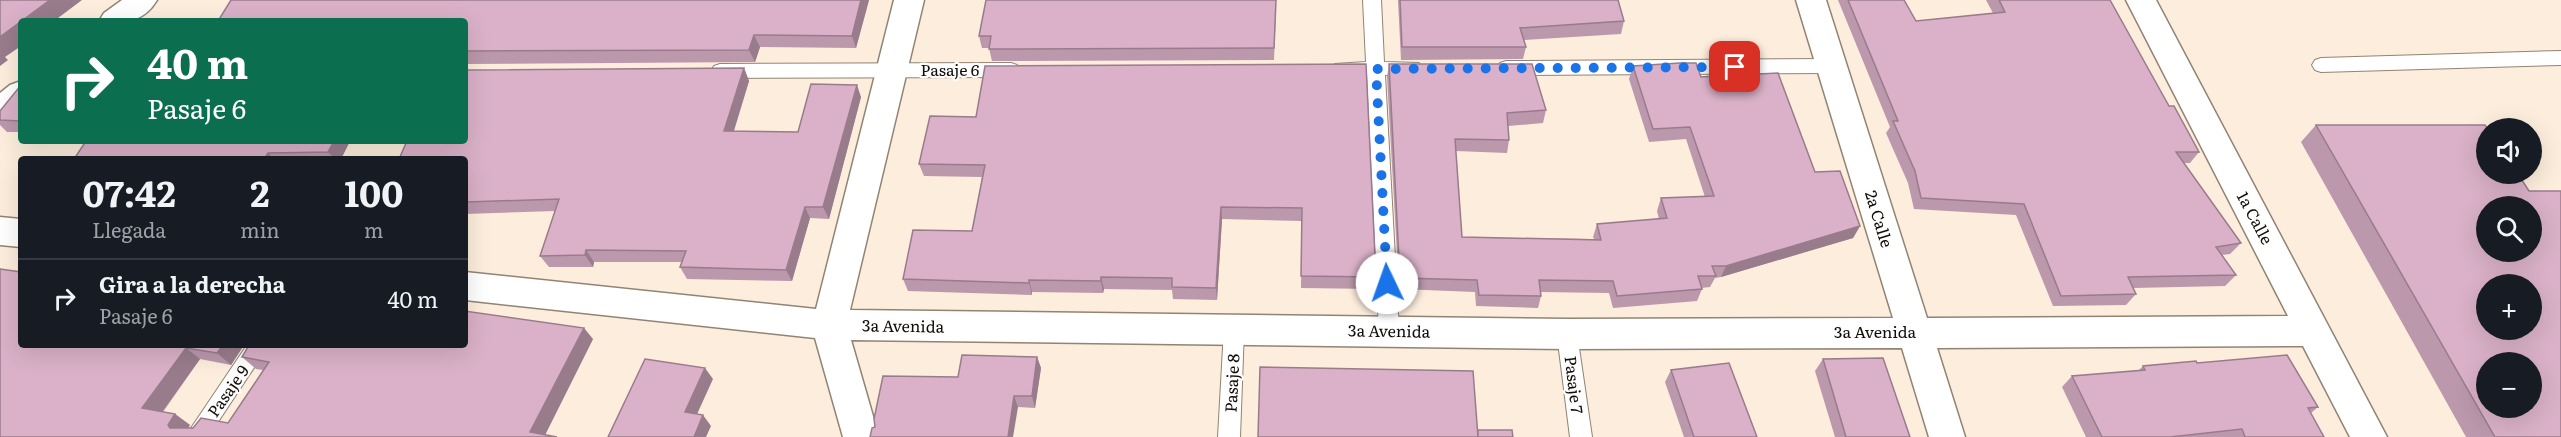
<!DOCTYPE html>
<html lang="es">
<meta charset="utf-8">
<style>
:root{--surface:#171b24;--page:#20242c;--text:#f1f3f6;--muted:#9ea1a6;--line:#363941}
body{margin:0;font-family:Literata,serif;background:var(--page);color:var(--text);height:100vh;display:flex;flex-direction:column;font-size:22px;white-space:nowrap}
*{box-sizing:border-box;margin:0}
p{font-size:20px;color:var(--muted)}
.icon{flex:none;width:33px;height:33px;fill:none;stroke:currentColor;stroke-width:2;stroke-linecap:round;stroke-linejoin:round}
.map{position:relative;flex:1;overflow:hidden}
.details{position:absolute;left:18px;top:156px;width:450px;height:192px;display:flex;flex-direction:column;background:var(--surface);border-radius:6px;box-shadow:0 6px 24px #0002}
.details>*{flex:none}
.guide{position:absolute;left:18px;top:18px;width:450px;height:126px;border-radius:6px;box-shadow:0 6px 24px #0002;background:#0b6e4f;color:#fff;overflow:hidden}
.fabs{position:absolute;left:2476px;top:118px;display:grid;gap:12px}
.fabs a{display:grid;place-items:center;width:66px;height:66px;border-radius:50%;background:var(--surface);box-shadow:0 6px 24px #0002;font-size:30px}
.pin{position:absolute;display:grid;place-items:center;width:51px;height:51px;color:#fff;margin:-26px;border-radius:12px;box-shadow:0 3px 9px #0006}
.me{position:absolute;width:66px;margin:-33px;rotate:357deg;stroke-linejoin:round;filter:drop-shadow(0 0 4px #0008)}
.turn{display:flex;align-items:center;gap:21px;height:126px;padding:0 30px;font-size:27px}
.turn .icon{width:78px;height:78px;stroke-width:2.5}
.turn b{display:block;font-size:42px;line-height:51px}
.eta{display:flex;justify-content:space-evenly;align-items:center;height:102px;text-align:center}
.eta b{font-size:36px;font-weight:700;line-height:42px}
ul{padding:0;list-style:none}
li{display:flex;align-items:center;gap:18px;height:78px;padding:0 30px;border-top:2px solid var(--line)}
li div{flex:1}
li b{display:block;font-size:22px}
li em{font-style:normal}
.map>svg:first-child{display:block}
</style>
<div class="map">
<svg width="2561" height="437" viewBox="0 0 2561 437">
<rect width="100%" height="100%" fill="#fceddc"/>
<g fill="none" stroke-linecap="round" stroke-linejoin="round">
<defs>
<path id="lane" d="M1363 0H1381L1384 62 1419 63 1422 68 1419 73 1385 75 1399 331 1396 337 1389 340 1382 337 1379 331 1367 75 1335 74 1332 69 1335 64 1366 62Z
M2561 51V65L2321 72 2315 70 2312 65 2315 60 2321 58Z
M1831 59 1837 61 1840 66 1837 71 1831 73 1506 75 1500 73 1497 68 1500 63 1506 61Z
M1011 63 1017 65 1020 70 1017 75 1011 77 720 78 714 76 711 71 714 66 720 64Z
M1234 320 1241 323 1244 329 1240 437H1218L1224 329 1227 323Z
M1567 325 1574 328 1577 334 1592 437H1570L1557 334 1560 328Z
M247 345H269L208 437H185Z"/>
<path id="street" d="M122 0H157C142 25 124 21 99 21L104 13Z
M894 0H924L850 310 1567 319 1893 318 1796 0H1826L1927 318 2288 316 2126 0H2156L2387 437H2350L2303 346 1937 348 1965 437H1929L1902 348 1567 349 851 340 879 437H843L815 338 465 300V272L816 309Z
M21 81V111L11 119 0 123V93L10 85Z
M0 217 21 219V247L0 245Z"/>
</defs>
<!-- lane casing -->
<use href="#lane" stroke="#918474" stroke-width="2"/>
<!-- street casing -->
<use href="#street" stroke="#918474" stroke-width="3"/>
<!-- lane -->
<use href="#lane" fill="#fff" fill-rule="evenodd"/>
<!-- street -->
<use href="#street" fill="#fff" fill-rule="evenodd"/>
</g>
<!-- wall -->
<path fill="#bb98ac" d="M869 0 856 48 760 47 755 62 465 64V21Z
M1398 0H1618L1624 21 1621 34 1524 40 1526 47 1523 59 1401 60Z
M1838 0H1904L1916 21 1993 13 1986 0H2110L2169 106 2199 152 2190 163H2184L2241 243 2230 254 2222 255 2236 275 2225 286 2133 288 2136 294 2126 305 2053 306 2016 215 1914 209 1908 183 1886 133 1890 127Z
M1276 11 1274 60 992 61 989 48H982L979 36Z
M1366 64 1376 277 1375 289 1301 288 1302 221 1222 219 1217 300 1173 299 1172 290 1104 289 1103 293 1032 292V295L908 291 903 279 972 231 982 177 924 176 919 164 976 117Z
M1389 64 1546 110 1543 123 1508 126 1509 140 1507 153 1456 151 1462 237 1594 239 1593 237 1597 224 1659 219 1657 211 1661 198 1705 197 1686 139 1649 142 1629 79 1633 66 1701 77 1815 172 1860 226 1853 238 1721 277 1715 278 1710 287 1701 288 1702 289 1697 301 1613 308 1609 293 1541 292V296L1538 308 1476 306 1475 292 1399 289 1387 77Z
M744 68 749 81 734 131 798 132 861 97 829 219 810 218 792 281 687 279 680 267 682 262H594L593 267H549L540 256 555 211 465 214V159Z
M21 85V132H7L0 125V120Z
M2316 125 2529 191 2561 437H2466L2301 142Z
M86 141H350L341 159H74Z
M0 269 244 345 231 365 200 359 163 412 175 414 190 425 188 428 228 423 263 370 256 369 242 357 593 339 545 435 0 437Z
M1037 357 1041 368 1035 408 1018 407 875 427 958 377Z
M1823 359 1910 437H1835L1815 371Z
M2197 363 2318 407 2311 413 2324 437H2086L2062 387 2072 376 2138 371 2143 366Z
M1671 370 1757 437H1684L1665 382Z"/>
<!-- shaded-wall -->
<path fill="#997c8c" d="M50 0H82L54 21H22Z
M861 0H869L856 48 852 36Z
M21 21V46L5 57 8 60 0 66V37Z
M754 35 760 47 755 62 749 50Z
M744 68 749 81 730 143 724 131Z
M857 85 861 97 829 219 823 207Z
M334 141H350L341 159H335L328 152Z
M268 153 274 159H264Z
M805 207 810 218 792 281 786 270Z
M1221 207 1222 219 1217 300 1216 288Z
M1860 226 1853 238 1721 277 1726 266Z
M586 250 594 262 593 267 585 255Z
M1101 277 1104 289 1103 293 1101 281Z
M1029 280 1032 292V295L1029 283Z
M584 328 593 339 544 437 530 432Z
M223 345H244L231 365 217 353Z
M186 348 200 359 157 419 142 408Z
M1037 357 1041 368 1035 408 1032 396Z
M705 368 713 379 693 423 685 412Z
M1014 396 1018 407 1013 437H1008Z
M175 414 190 425 183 436 170 428 168 425Z
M703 415 711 426 706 437H694Z"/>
<!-- building -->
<path fill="#dab1c8" stroke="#997c8c" stroke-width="1.5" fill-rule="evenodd" d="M0 0H50L0 37Z
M231 0H861L852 36 754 35 749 50 465 51V21H218Z
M986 0H1276L1274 48 989 49 991 36H979Z
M1400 0H1618L1624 21 1520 28 1526 47H1402Z
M1848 0H1904L1916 21 2005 12 1999 0H2110L2169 106H2174L2199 152H2176L2241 243 2216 247 2236 275 2128 277 2136 294 2061 296 2024 204 1921 198 1915 171 1893 121H1898Z
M1680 63H1696L1701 77 1778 73 1815 172 1840 171 1860 226 1726 266H1712L1716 276H1698L1702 289 1617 296 1613 281 1539 280 1541 296 1479 295 1477 280 1400 278 1389 64H1532L1546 110 1507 113 1509 140 1455 139 1462 237 1601 240 1597 224 1667 218 1661 198 1714 196 1690 127 1653 129 1633 66Z
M1366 64 1376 277 1301 276 1302 208 1221 207 1216 288 1172 287V278L1101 277V281L1029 280V283L903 279 913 230 972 231 985 165 919 164 930 116 976 117 985 66Z
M744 68 724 131 798 132 811 84 857 85 823 207H805L786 270 680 267 686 251 586 250 585 255 540 256 559 199 465 202V159H399L407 141H465V70Z
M21 85V121L0 120V111Z
M2316 125H2485L2488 129H2487V174H2518L2529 191H2561V437H2495ZM2487 207H2532V252H2487ZM2487 285H2532V330H2487ZM2487 363H2532V408H2487Z
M86 141H334L328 152 268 153 264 159H74Z
M0 269 21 272V345H223L217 353 186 348 142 408 175 414 168 425 170 428H193L201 418 228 423 269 362 242 357 249 345H465V311L584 328 530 432 557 437H0Z
M962 355 1037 357 1032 396H1014L1008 437H870L872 428 875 427 874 419 883 376 958 377Z
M2287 355 2318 407 2308 408 2324 437H2245L2242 429 2170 437H2102L2072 376 2145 370 2143 366 2196 361 2197 363Z
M1883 358 1910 437H1846L1823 359Z
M645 359 705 368 685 412 703 415 694 437H608Z
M1729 363 1757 437H1694L1671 370Z
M1260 367 1473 371 1478 437H1258Z
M1478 430H1512L1513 437H1478Z"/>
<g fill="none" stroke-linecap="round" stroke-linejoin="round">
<!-- route -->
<path stroke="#1a73e8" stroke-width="10" stroke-dasharray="0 18" d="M1387 283 1376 69 1735 67"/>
</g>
<g text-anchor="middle" stroke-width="4.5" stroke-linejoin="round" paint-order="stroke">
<!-- street labels -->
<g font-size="16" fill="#110c07" stroke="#fdfdfd">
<text x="950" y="76">Pasaje 6</text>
<text transform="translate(2255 218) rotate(62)" y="6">1a Calle</text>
<text transform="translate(1879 219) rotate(73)" y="6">2a Calle</text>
<text transform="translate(903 326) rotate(1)" y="6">3a Avenida</text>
<text transform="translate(1389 331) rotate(1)" y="6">3a Avenida</text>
<text x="1875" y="338">3a Avenida</text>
<text transform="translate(1232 383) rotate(-87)" y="6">Pasaje 8</text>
<text transform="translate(1574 385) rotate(83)" y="6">Pasaje 7</text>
<text transform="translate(228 391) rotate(-55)" y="6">Pasaje 9</text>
</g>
</g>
</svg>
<div class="fabs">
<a><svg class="icon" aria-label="sound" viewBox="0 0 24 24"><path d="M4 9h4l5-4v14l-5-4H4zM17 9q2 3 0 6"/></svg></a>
<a><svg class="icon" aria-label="search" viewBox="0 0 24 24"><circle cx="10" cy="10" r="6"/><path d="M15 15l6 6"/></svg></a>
<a>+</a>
<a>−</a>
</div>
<div class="pin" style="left:1735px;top:67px;background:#d93025"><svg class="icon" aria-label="arrive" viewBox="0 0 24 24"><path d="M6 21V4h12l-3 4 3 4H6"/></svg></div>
<svg class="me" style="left:1387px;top:283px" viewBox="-20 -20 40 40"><circle r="19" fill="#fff"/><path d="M0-13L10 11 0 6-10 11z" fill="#1a73e8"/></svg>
<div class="guide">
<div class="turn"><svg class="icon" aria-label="right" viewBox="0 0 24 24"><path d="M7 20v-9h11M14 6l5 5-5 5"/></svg><div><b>40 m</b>Pasaje 6</div></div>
</div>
<section class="details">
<div class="eta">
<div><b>07:42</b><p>Llegada</p></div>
<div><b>2</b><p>min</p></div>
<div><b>100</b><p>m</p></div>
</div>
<ul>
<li><svg class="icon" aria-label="right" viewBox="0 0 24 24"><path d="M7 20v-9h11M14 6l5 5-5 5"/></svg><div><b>Gira a la derecha</b><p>Pasaje 6</p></div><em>40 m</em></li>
</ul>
</section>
</div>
